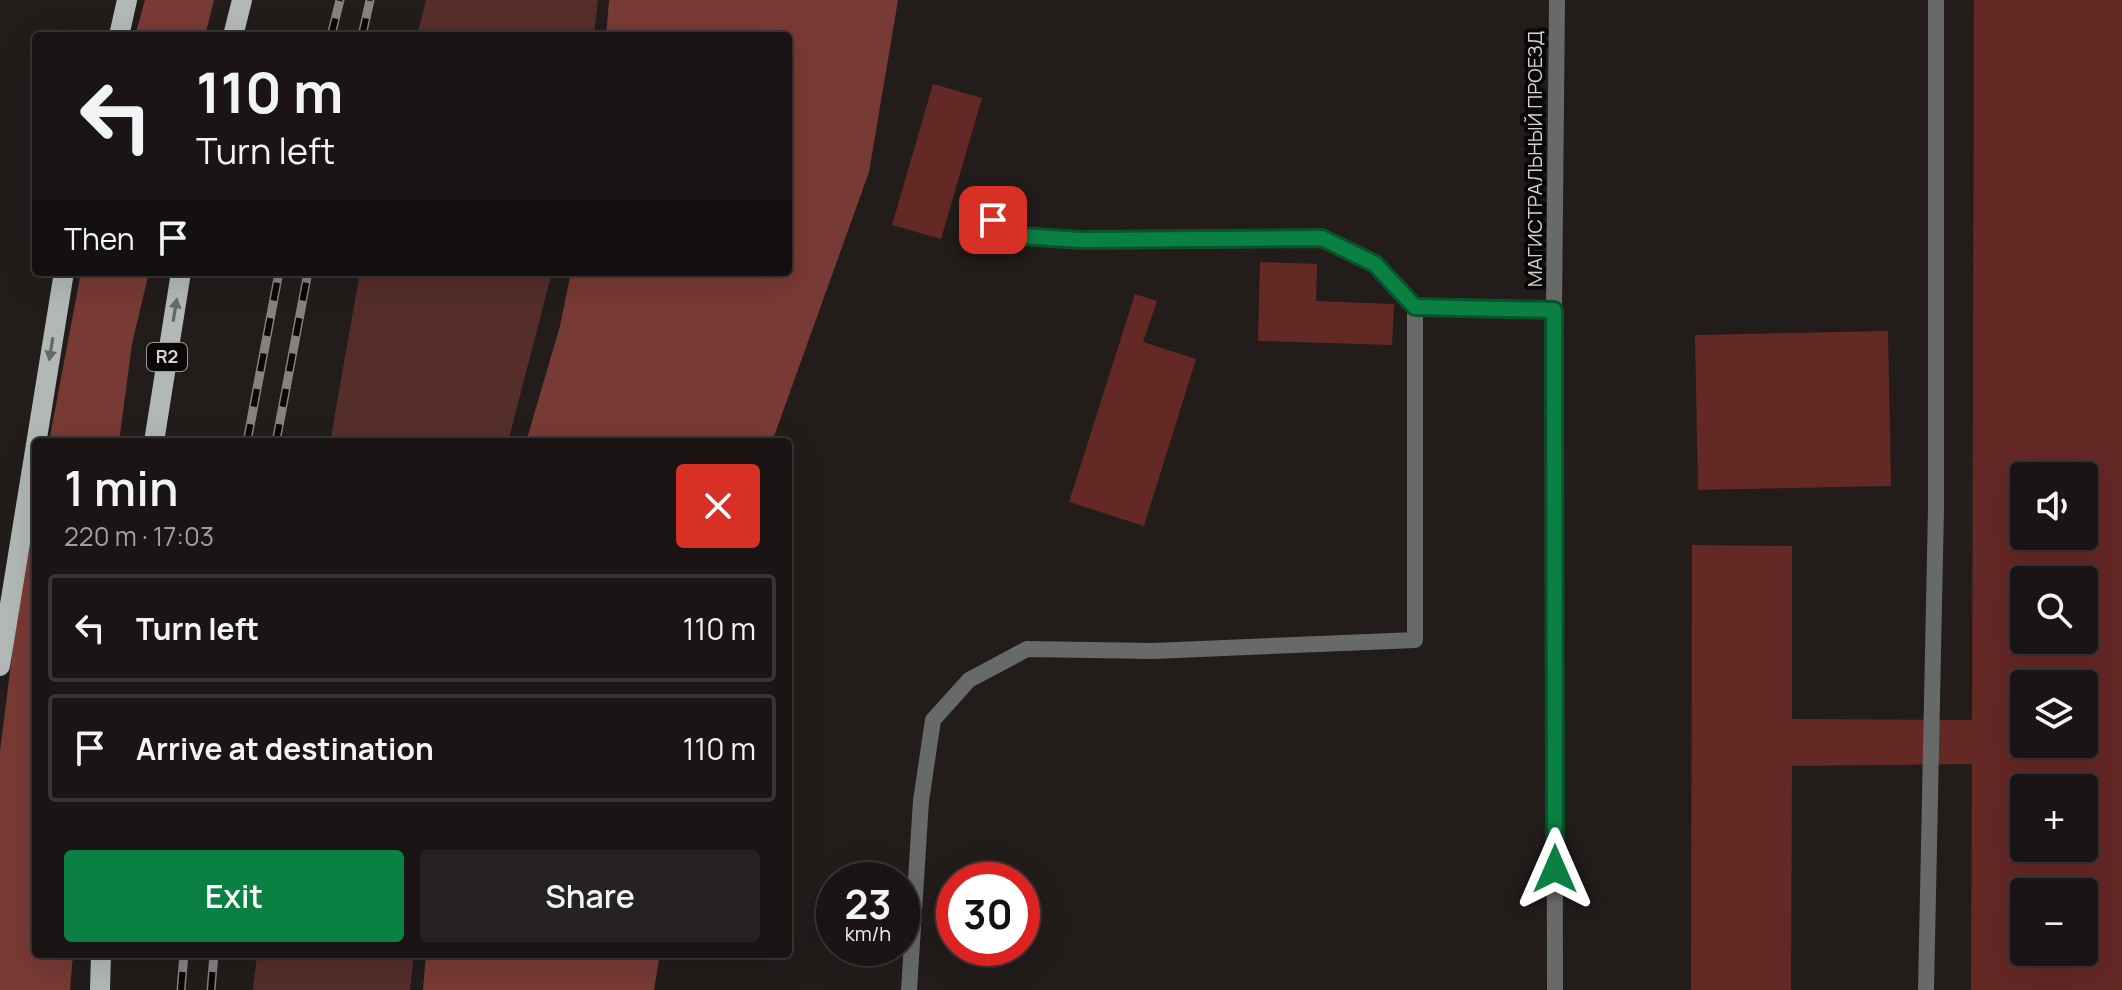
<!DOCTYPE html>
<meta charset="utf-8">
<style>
:root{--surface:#1a1514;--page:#272222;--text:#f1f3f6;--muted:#9f9fa0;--line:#383434;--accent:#0b8043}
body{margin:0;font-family:Manrope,sans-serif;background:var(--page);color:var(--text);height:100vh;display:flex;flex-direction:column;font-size:30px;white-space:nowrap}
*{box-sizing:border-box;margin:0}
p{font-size:26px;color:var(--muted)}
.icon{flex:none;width:44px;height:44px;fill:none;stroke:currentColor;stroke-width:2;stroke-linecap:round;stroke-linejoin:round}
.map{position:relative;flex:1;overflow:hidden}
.drawer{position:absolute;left:32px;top:438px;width:760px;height:520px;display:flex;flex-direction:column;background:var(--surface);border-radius:8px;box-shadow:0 8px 32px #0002,0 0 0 2px var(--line)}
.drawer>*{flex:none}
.top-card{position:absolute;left:32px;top:32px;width:760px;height:244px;border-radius:8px;box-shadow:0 8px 32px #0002,0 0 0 2px var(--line);background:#1a1514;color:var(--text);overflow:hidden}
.tools{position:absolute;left:2010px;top:462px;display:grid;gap:16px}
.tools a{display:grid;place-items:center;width:88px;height:88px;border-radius:8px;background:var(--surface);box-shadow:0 8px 32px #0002,0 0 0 2px var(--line);font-size:40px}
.speed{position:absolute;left:816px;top:862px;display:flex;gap:16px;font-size:40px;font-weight:700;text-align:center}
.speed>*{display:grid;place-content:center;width:104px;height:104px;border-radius:50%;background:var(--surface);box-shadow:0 8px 32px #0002,0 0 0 2px var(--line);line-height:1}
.speed small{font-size:20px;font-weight:400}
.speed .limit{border:12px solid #d22;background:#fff;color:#111}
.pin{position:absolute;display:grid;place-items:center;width:68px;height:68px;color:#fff;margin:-34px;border-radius:16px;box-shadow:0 4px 12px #0006}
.me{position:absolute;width:88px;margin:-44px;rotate:0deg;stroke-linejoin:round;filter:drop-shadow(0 0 6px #0008)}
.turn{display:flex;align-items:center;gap:28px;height:168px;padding:0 32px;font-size:36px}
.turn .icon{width:104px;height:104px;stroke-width:2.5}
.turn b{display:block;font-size:56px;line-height:68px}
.then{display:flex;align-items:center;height:76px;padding:0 32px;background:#0003;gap:16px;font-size:30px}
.round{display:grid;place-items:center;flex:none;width:84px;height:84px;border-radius:8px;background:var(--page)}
.headline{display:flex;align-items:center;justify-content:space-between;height:136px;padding:0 32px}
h1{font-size:48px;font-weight:600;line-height:60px}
.button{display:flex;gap:16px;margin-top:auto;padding:16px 32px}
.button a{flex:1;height:92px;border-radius:8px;background:var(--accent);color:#fff;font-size:32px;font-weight:600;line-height:92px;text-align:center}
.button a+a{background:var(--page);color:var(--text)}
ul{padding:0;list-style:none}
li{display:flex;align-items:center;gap:24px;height:108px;margin:0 16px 12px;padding:0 16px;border:4px solid var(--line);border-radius:8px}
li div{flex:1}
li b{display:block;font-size:30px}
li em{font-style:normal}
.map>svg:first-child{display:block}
</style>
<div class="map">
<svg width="2122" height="990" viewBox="0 0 2122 990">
<rect width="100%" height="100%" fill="#221c1b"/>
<!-- green -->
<path fill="#552e2a" d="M426 0H598L594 36H417Z
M360 272H552L508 442H330Z
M257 954H414L410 990H253Z"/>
<!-- forest -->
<path fill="#783a35" d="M145 0H214L205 36H135Z
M609 0H898L869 172 772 442H526L560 326 571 272H788V36H606Z
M81 272H149L132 344 119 442H49Z
M36 512V954H73L70 990H0V751L18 608Z
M426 954H660L654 990H423Z"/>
<!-- building -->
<path fill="#642825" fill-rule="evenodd" d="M1974 0H2122V990H1971L1972 764 1792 766 1791 990H1691L1692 545 1792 546V719L1972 720ZM2024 476H2084V536H2024ZM2024 580H2084V640H2024ZM2024 684H2084V744H2024ZM2024 788H2084V848H2024ZM2024 892H2084V952H2024Z
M933 84 982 98 941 239 892 225Z
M1260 262 1317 264 1316 301 1394 304 1392 345 1258 341Z
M1135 294 1157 301 1143 342 1196 359 1144 526 1069 502Z
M1888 331 1891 486 1698 490 1695 335Z"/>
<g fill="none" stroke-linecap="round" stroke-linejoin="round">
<!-- lane -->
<path stroke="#676a69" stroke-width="16" d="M1415 307 1554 310
M909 990 921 801 933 720 969 680 1027 649 1153 651 1415 640V307L1375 264 1322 238 1081 240 1003 235 983 205
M1926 990 1936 508V0"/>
<!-- street -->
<path stroke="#676a69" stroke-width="16" d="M1555 990 1554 310 1557 0"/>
<!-- primary -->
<path stroke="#b1b8b6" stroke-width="20" d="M119 36 127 0
M233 36 242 0
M154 442 181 272
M0 666 64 272
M100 990 101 954"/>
<defs>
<path id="rail" d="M331 36 340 0
M362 36 370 0
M247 442 279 272
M276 442 308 272
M181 990 184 954
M211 990 214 954"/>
</defs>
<!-- rail casing -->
<use href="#rail" stroke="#878181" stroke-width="9"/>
<!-- rail -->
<use href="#rail" stroke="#0a0707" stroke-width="6" stroke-dasharray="18" stroke-linecap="butt"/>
</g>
<!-- one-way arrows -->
<defs><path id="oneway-solid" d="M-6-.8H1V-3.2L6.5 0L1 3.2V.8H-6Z" transform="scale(2)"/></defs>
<g fill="#666867">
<use href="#oneway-solid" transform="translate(175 310) rotate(-81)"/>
<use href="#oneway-solid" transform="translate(51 349) rotate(99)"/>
</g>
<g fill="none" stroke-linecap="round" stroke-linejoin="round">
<defs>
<path id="route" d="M993 220 1003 235 1081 240 1322 238 1375 264 1415 307 1554 310 1555 869"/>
</defs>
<!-- route casing -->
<use href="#route" stroke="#07532c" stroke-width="20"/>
<!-- route -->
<use href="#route" stroke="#0b8043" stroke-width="14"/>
</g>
<g text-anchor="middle" stroke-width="8" stroke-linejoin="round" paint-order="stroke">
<!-- shield labels -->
<rect fill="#0a0707" stroke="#9a9696" stroke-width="2" x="147" y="343" width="40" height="28" rx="6"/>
<g font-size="18" font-weight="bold" fill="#d8d3d3">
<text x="167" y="363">R2</text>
</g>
<!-- street labels -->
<g font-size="20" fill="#d8d3d3" stroke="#0a0707">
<text transform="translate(1535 159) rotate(-90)" y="7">МАГИСТРАЛЬНЫЙ ПРОЕЗД</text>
</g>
</g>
</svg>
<div class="tools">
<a><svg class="icon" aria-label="sound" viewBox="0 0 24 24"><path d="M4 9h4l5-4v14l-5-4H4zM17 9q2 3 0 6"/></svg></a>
<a><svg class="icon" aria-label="search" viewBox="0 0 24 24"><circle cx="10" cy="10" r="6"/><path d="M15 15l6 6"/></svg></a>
<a><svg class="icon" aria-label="layers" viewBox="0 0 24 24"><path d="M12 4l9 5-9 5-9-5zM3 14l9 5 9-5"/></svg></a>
<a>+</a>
<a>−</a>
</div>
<div class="speed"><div>23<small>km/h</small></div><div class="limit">30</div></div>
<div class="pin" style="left:993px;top:220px;background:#d93025"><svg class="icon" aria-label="arrive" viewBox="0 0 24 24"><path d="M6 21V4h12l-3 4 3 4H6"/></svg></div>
<svg class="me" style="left:1555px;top:869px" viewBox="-20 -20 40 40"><path d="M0-17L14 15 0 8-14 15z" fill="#0b8043" stroke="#fff" stroke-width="4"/></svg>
<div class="top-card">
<div class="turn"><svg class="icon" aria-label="left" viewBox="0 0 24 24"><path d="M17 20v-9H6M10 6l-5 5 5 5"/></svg><div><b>110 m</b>Turn left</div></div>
<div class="then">Then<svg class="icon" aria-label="arrive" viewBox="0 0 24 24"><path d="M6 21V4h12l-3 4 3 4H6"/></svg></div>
</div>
<section class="drawer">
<div class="headline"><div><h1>1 min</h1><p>220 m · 17:03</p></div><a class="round" style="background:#d93025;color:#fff"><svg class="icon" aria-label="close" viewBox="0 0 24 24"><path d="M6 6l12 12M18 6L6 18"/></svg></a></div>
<ul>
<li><svg class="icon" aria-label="left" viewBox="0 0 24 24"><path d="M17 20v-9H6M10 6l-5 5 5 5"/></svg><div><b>Turn left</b></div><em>110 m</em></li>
<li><svg class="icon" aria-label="arrive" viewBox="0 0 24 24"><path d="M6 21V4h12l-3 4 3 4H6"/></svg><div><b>Arrive at destination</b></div><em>110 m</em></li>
</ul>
<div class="button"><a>Exit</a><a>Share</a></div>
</section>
</div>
